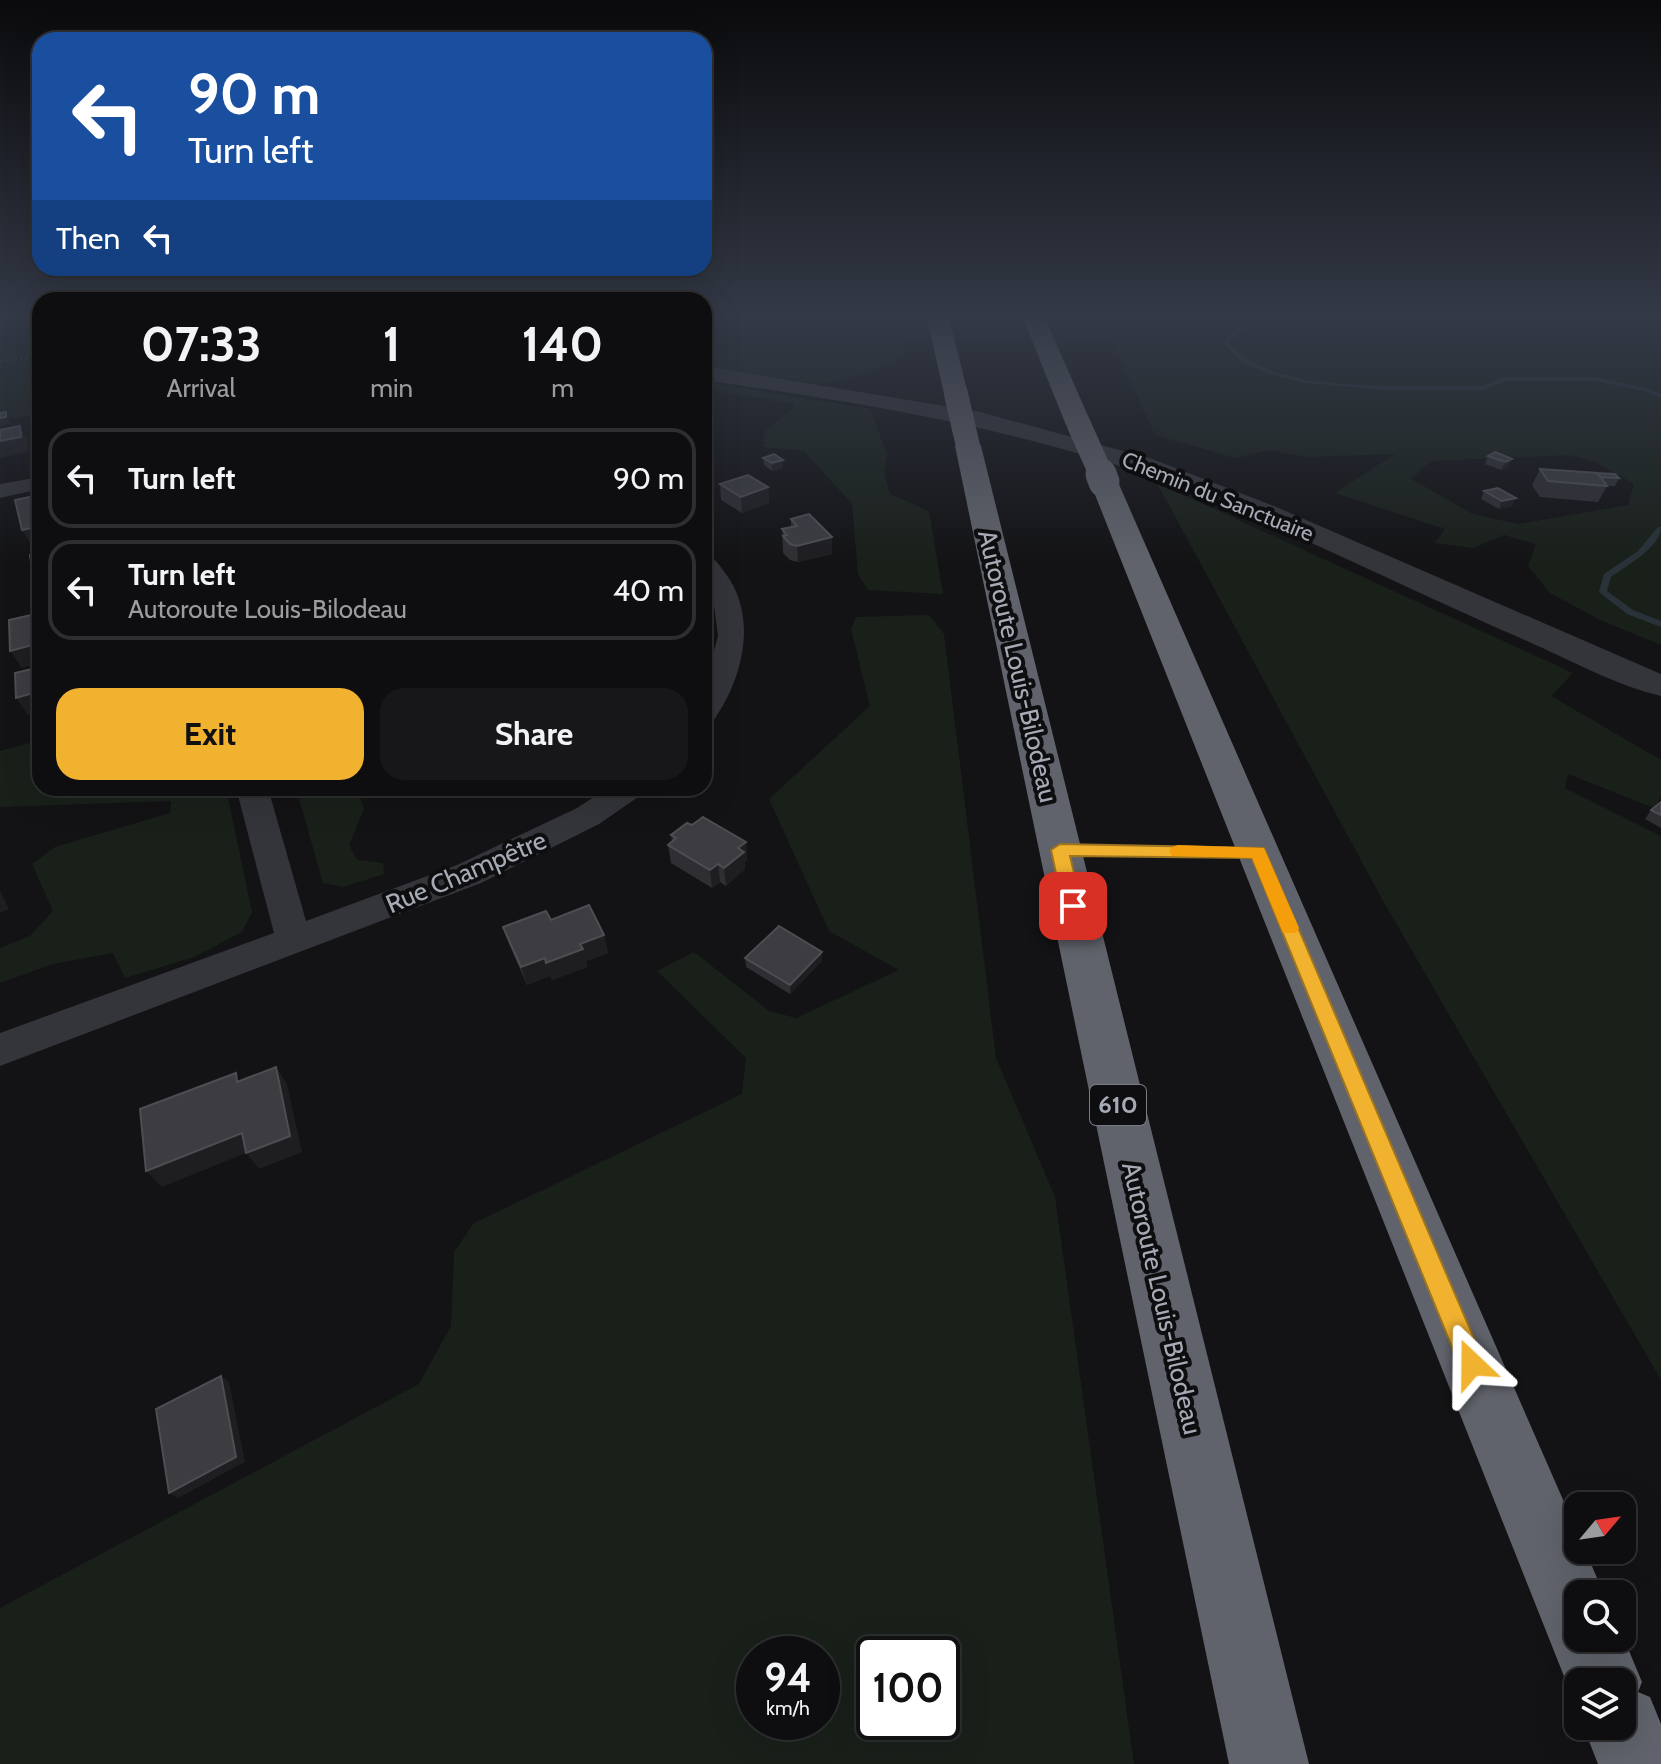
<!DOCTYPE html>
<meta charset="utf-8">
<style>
:root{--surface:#0e0e10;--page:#171719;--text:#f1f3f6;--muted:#9b9c9f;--line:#2e2e30;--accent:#f1b22f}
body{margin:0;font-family:Cabin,sans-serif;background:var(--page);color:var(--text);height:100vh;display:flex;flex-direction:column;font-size:30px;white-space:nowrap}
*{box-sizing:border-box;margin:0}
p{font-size:26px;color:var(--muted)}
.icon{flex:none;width:44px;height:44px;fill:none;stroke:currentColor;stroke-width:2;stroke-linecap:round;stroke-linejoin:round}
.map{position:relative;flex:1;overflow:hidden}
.side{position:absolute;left:32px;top:292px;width:680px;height:504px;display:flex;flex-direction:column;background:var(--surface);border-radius:24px;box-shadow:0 8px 32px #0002,0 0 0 2px var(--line)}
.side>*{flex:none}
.hud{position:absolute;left:32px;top:32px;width:680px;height:244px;border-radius:24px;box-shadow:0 8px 32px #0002,0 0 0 2px var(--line);background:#1a4fa0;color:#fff;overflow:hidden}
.needle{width:52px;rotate:61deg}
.controls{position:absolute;left:1564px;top:1492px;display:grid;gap:16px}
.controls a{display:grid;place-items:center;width:72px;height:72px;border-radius:16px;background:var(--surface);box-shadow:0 8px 32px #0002,0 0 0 2px var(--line);font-size:40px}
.speed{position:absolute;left:736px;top:1636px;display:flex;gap:16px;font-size:40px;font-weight:700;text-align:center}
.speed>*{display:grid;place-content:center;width:104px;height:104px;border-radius:50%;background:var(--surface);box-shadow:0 8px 32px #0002,0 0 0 2px var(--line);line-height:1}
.speed small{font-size:20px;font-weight:400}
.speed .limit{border:4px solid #111;border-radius:12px;background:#fff;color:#111}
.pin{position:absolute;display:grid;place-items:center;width:68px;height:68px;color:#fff;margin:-34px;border-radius:16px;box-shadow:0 4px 12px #0006}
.me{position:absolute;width:88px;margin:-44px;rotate:337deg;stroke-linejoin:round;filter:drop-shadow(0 0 6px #0008)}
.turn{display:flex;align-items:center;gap:28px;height:168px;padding:0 24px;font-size:36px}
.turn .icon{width:104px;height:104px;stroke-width:2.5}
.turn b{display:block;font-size:56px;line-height:68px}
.then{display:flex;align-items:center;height:76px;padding:0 24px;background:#0003;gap:16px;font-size:30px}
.eta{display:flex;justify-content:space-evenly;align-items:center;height:136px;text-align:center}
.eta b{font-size:48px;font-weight:700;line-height:56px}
.cta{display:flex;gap:16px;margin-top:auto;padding:16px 24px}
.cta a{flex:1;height:92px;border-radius:24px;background:var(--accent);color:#111;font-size:32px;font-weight:700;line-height:92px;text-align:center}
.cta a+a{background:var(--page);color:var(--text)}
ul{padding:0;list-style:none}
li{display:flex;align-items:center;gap:24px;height:100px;margin:0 16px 12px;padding:0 8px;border:4px solid var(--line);border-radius:24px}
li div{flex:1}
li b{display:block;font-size:30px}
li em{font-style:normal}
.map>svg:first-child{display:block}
</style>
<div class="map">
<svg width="1661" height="1764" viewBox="0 0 1661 1764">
<rect width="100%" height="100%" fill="#131315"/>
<!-- green -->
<path fill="#19201a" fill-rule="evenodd" d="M0 318H40V414L0 420Z
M704 318C715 318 726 317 736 318 760 320 810 342 827 318H890L902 343V355C880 372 842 381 815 383L704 367Z
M1101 318H1661V645L1600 620 1550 593 1528 566 1536 544 1504 535 1473 548 1435 543 1445 529 1335 493 1395 454 1306 457 1270 450 1235 458 1155 435ZM1569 455 1595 462 1634 484 1628 505 1518 524 1473 514 1411 479 1431 461Z
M704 382 870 409 887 454 884 473 890 494 929 511 943 594 868 590 858 574 852 504 804 451 763 447 765 431 792 409 794 404 704 389Z
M1157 483 1573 673 1551 696 1661 760V797L1654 808 1568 774 1565 788 1661 836V1380L1382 899Z
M929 615 944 634 996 1058 1055 1197 1134 1764H0V1608L419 1384 451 1326 454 1252 474 1223 742 1094 746 1058 657 971 694 952 769 1011 796 1018 899 970 829 931 769 799 870 706 851 629 856 617ZM754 1654H822V1722H754ZM874 1654H942V1722H874Z
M40 740V788H226L252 912 242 932 194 957 125 978 113 953 53 964 0 983V948L30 936 53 911 32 864 55 847 170 813 171 801 0 807V751Z
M296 788H357L364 809 349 845 357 860 383 863 384 874 343 887 323 883Z"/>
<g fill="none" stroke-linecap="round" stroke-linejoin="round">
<!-- stream -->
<path fill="#293238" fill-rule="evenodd" d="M1248 318H1254L1228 342 1246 359 1274 372 1306 380 1344 384 1384 386H1482L1504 377H1596L1648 389 1661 394V398L1644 391 1596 381H1505L1483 390H1384L1306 383 1270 374 1242 362 1223 343V341Z
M1658 527H1661C1661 547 1626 566 1611 577L1607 591 1633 610 1661 621V627L1627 614 1599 592 1604 574 1638 551Z"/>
<!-- path -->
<path stroke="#3a3c41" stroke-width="3" stroke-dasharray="2 3" stroke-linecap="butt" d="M28 318H40
M0 319 24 318
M30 357 40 349
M0 361 40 357"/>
<!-- service -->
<path fill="#34353a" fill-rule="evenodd" d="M1062 845 1258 847 1266 852 1258 857 1062 855 1054 850Z"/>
<!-- minor -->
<path fill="#34353a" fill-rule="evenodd" d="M40 477V489L0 498V484Z
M704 554C715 557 719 565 726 574 758 618 743 678 714 720L704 723V687L718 636 713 598 704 578Z
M236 788H268L306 921 457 865 577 808 608 788H646L641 795 599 824 481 883 0 1066V1033L274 933Z"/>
<!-- tertiary -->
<path fill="#34353a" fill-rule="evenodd" d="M704 366 980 412 1152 459 1274 506 1661 674V696C1615 685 1570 660 1527 641 1426 597 1327 548 1225 505 1058 434 882 406 704 380Z"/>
<!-- motorway -->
<path fill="#60636b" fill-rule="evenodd" d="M927 318H949L968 394 965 399H947L944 394Z
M1023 318H1045L1092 425 1088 430H1070L1066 425Z
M968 438 977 440 981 446 1309 1764H1229L955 446 959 440Z
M1104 474 1114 476 1118 482 1578 1534V1550H1585L1604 1594H1578V1638H1622V1634L1642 1682 1638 1692 1650 1697 1661 1724V1764H1598L1583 1726H1622V1682H1578L1577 1709 1090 482 1094 476Z"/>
<!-- motorway-bridge-far1 -->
<path stroke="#60636b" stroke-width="24" d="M956 394 968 446
M1079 425 1102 476"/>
<!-- motorway-bridge -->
<path stroke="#60636b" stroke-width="31" d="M1101 474 1104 482"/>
</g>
<!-- wall -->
<path fill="#2f2f33" d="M1495 452 1508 466 1501 470 1485 464 1488 456Z
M763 458 783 468 772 471 764 465Z
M1540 469 1619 478 1615 486H1607L1598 502 1540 497 1532 485Z
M720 484 768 487 769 503 742 513 721 500Z
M1484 491 1512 506 1499 509 1481 499Z
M791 519 832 554 798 562 790 560 783 553 782 529 791 527Z
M1661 802V828L1645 819 1651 810Z
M692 825 746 842 747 860 745 862V869L726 886 720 882 712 888 671 863 668 845 672 842 671 835Z
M551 920 604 935 608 953 586 961 587 967 552 980 550 976 527 985 509 944 503 927Z
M745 958 822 961 790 994 746 967Z"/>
<!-- shaded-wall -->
<path fill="#1e1e21" d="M6 412 10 420V424L0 426V418Z
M20 426 28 441 29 452 0 458V441Z
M708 433 709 440 704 442V434Z
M712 454 713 469 704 473V457Z
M1512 459 1508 466 1501 470 1505 462Z
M783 460V468L772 471V463Z
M768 487 769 503 742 513 741 497Z
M1516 498 1512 506 1499 509 1502 501Z
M40 526V544L32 546 22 530Z
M832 537V554L798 562 797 546Z
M40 575V588L33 577Z
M40 643V663L22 668 10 651Z
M40 691V712L28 715 16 698Z
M746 842 747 860 745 862V869L726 886 724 868 738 848Z
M718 864 720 882 712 888 710 870Z
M0 891 9 909 0 913Z
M604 935 608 953 586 961 587 967 552 980 550 976 527 985 521 967Z
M822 952V961L790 994V985Z
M276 1067 287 1084 302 1152 259 1169 246 1153 162 1187 146 1171Z
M221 1376 229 1382 245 1462 178 1498 169 1493Z"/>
<!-- building -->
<path fill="#3c3c41" stroke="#4c4e53" stroke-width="2" d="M6 412V417L0 418V413Z
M20 426 21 437 0 441V430Z
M704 450 712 454 704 457Z
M1495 452 1512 459 1505 462 1488 456Z
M774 454 783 460 772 463 763 458Z
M1540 469 1598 473 1607 486 1548 481Z
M1596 473 1615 474 1619 478 1600 477Z
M748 475 768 487 741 497 720 484Z
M1498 488 1516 498 1502 501 1484 491Z
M40 495V526L22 530 15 500Z
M809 514 832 537 797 546 790 544 783 536 787 535 782 529 797 526 791 519Z
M40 553V575L33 577 30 555Z
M40 613V643L10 651 9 620Z
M40 667V691L16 698 15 673Z
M1661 802V815L1651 810Z
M703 817 746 842 738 848 744 852 724 868 718 864 710 870 668 845 676 838 671 835 687 823 692 825Z
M589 905 604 935 580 944 583 949 546 963 545 958 521 967 503 927 546 911 551 920Z
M779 926 822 952 790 985 745 958Z
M276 1067 290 1136 246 1153 242 1133 146 1171 140 1109 236 1073 237 1082Z
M221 1376 236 1457 169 1493 156 1409Z"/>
<!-- sky -->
<linearGradient id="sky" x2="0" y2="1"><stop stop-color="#0a0a0c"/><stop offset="0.56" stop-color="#333946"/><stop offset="1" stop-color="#333946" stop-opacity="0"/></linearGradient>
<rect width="1661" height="564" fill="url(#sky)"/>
<!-- route -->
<path fill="#f1b22f" stroke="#9d741f" stroke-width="2" d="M1060 844 1264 848 1485 1364 1481 1374 1472 1377 1463 1374 1252 858 1070 856 1082 906 1073 913 1063 906 1051 850Z"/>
<!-- slow -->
<path fill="#f59e0b" d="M1178 845 1264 848 1299 928 1296 933H1283L1252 858 1172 856 1169 851 1172 847Z"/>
<g text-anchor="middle" stroke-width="8" stroke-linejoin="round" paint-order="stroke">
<!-- far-street labels -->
<g font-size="22" fill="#a5aab5" stroke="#0e0e10">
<text transform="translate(1218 496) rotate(22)" y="8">Chemin du Sanctuaire</text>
</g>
<!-- shield labels -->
<rect fill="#0e0e10" stroke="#787b84" stroke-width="2" x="1090" y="1085" width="56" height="40" rx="6"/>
<g font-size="24" font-weight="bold" fill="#a5aab5">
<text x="1118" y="1113">610</text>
</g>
<!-- street labels -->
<g font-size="26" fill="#a5aab5" stroke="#0e0e10">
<text transform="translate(1018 666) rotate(77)" y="9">Autoroute Louis-Bilodeau</text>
<text transform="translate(466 872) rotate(-23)" y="9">Rue Champêtre</text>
<text transform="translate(1162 1298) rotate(77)" y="9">Autoroute Louis-Bilodeau</text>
</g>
</g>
</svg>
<div class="controls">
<a><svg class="needle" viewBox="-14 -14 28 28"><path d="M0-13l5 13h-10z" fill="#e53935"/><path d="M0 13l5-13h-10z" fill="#9b9c9f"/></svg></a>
<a><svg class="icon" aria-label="search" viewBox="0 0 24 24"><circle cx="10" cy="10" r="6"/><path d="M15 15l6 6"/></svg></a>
<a><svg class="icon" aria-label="layers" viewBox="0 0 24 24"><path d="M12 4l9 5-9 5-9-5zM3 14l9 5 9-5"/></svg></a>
</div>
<div class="speed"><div>94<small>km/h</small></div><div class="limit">100</div></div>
<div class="pin" style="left:1073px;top:906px;background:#d93025"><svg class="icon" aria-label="arrive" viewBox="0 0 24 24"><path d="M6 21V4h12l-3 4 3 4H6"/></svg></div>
<svg class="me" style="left:1472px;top:1364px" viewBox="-20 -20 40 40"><path d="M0-17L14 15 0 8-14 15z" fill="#f1b22f" stroke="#fff" stroke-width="4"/></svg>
<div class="hud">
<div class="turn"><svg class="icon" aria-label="left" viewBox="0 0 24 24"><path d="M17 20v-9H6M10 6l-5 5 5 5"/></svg><div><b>90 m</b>Turn left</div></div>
<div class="then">Then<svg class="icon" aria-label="left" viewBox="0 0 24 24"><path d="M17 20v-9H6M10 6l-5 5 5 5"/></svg></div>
</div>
<section class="side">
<div class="eta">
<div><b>07:33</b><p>Arrival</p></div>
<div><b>1</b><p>min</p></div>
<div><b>140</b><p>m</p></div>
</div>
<ul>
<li><svg class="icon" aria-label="left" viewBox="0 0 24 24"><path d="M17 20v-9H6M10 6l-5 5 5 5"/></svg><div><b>Turn left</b></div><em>90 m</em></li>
<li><svg class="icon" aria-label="left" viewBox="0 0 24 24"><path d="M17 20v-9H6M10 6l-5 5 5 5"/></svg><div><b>Turn left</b><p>Autoroute Louis-Bilodeau</p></div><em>40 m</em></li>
</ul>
<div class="cta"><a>Exit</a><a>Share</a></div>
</section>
</div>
